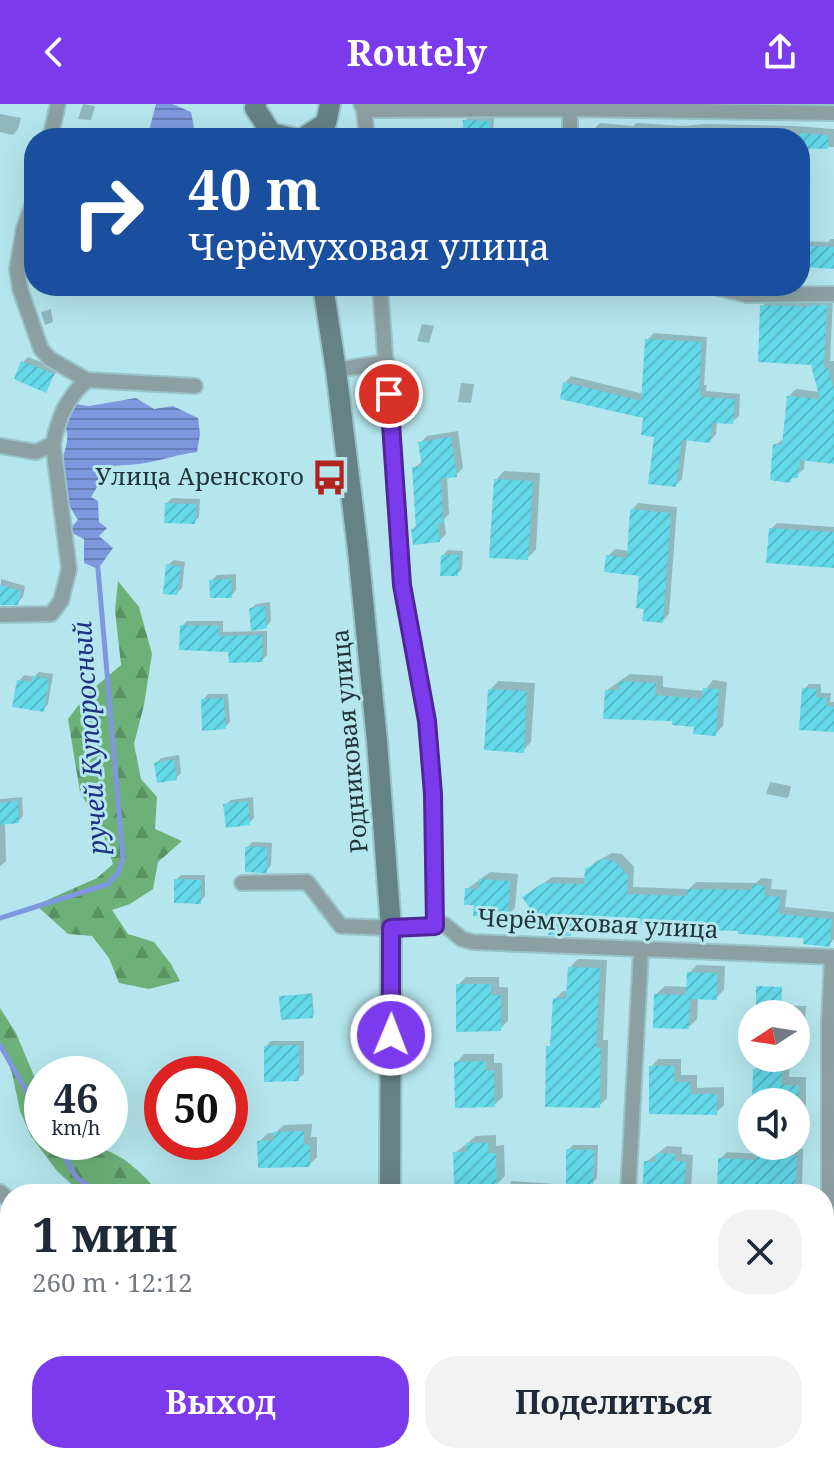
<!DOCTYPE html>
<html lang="ru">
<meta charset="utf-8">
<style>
:root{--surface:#fff;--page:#f2f2f3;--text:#1f2937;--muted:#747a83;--accent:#7c3aed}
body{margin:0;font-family:"Noto Serif",serif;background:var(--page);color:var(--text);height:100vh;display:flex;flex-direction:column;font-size:30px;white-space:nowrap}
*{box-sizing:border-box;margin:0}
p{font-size:26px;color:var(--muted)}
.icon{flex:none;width:44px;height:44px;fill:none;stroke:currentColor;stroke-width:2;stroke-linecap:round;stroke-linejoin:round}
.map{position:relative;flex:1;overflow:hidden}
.panel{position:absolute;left:0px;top:1080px;width:834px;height:280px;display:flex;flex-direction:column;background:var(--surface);border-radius:32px 32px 0 0;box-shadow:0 8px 32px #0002}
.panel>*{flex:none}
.guide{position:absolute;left:24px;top:24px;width:786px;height:168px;border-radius:32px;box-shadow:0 8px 32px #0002;background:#1a4fa0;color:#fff;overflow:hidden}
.needle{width:52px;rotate:258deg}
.tools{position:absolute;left:738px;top:896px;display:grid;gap:16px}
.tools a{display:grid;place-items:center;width:72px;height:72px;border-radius:50%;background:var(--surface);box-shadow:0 8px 32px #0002;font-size:40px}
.speed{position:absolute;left:24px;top:952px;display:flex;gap:16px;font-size:40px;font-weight:700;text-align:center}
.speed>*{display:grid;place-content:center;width:104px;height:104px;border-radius:50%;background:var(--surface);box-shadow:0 8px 32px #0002;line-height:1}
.speed small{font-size:20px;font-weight:400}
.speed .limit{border:12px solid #d22;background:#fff;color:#111}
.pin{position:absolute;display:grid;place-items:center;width:68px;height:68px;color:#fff;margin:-34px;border:4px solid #fff;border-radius:50%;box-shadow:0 2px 8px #0007}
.me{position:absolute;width:88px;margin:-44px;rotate:1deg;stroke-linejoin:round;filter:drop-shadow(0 0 6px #0008)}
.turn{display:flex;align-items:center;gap:28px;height:168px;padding:0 32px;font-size:36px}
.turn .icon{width:104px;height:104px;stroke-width:2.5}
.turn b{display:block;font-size:56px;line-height:68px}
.round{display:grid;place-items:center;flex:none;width:84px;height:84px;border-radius:32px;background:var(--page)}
.overview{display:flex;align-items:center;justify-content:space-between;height:136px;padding:0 32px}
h1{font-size:48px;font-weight:700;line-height:60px}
.primary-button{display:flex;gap:16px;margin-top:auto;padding:16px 32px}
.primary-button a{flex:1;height:92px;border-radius:32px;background:var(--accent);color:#fff;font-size:32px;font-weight:700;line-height:92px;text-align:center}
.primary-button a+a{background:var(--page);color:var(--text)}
header{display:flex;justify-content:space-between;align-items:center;height:104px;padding:0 32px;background:var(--accent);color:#fff;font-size:36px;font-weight:700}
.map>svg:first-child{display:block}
</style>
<header><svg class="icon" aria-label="back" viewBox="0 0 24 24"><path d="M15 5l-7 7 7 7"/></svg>Routely<svg class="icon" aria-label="share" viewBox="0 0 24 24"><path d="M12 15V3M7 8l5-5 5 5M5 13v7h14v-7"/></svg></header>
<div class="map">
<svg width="834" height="1360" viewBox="0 0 834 1360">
<defs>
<pattern id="forest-firs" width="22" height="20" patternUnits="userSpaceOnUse" patternTransform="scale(2)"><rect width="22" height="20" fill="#6db178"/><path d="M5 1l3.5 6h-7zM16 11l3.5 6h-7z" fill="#599163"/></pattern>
<pattern id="water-rules" width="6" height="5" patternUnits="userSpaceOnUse" patternTransform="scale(2)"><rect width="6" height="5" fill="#7e98de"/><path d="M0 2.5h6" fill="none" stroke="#677db5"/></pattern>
<pattern id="building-hatch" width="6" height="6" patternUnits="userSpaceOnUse" patternTransform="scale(2)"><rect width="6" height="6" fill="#62d8e9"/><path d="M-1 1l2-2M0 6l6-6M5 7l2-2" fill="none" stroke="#55bac9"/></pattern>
</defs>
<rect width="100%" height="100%" fill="#b5e6ed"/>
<!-- forest -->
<path fill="url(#forest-firs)" d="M118 477 139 503 152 550 144 601 134 640 141 675 157 693 155 725 182 737 158 758 153 785 130 800 112 806 128 830 154 838 171 860 180 877 149 885 119 879 109 854 92 832 68 830 36 801 97 774 113 760 101 724 80 688 68 615 87 590 121 561 115 506Z
M0 904 16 929 42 991V1038C100 1038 122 1045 160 1090H82L57 1067 31 1032 20 1007 12 969 0 937Z"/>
<!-- water -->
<path fill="url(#water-rules)" d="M156 0H172L191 8 196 34H147Z
M136 294 154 305 173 302 198 314 200 330 197 348C179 350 163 356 145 359 129 362 115 360 100 365L97 383 91 393 98 397 99 418 107 424 99 432 113 444 98 465 84 459V435L68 427 78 416C68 401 61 385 61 366 61 350 72 338 65 322L75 300 89 302Z
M130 1350H234L233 1360H133Z"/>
<!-- shadow -->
<path fill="#0003" d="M83 0 95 2 91 16 78 15Z
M0 10 21 14 18 25 13 31 0 28Z
M470 12 494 13 493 31 524 34H455L456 29 464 24 465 17Z
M600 19 633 22 637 19 683 22 704 20 794 22 834 25V43L813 42 806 49H800V34H593L594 25Z
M422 25V34H378L384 27Z
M831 135H834V162L800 161V137L828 138Z
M769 195H833L830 257H834V358L805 354 804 365 790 376 775 341 785 334 789 292 796 285 820 288 813 259 762 202Z
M51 205 53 218 45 221 41 208Z
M422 220 434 222 429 239 417 237Z
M654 229 707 233 704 281H707L706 287 740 290 739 312 732 318 717 317 716 330 710 337 687 334 682 375 676 381 656 331 645 312 565 279 571 272 644 290 647 236Z
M28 253 58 265 45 286 23 258Z
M461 279 474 280 471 299 458 298Z
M458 327 463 364 456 371 447 372 449 410 444 415 446 430 439 437 413 425 418 420 414 364 423 357 420 339 427 332Z
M504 367 540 369 536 446 527 454 496 376Z
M172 394 200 395 199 413 194 418 167 399Z
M638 399 677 403 669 510 663 517 646 503 641 470 608 452 615 445 630 447 632 406Z
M777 419 834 423V462L771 425Z
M448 446 463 447 462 465 457 470 443 451Z
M174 456 185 458 182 484 177 489 168 461Z
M236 470V486L231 492 211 477 217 471Z
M1 475 25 482 23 493 17 499H0Z
M270 498 271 517 266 523 251 505 256 500Z
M187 517H223V528L267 527V551L262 556 230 546 182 522Z
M39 568 53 570 48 600 43 606 19 577 24 571 34 573Z
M630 570 663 572V583L704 587 713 576 727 578 723 622 715 630 607 586Z
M498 577 535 579 531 638 523 647 490 586Z
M809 580H821V589H831L830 598H834V626L804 585Z
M208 590H228L230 618 225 623 203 596Z
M179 651 181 669 176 674 156 659 161 654Z
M770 678 791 682 789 692 787 694 766 690Z
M22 693 23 712 18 718 5 719 6 757 0 762V695Z
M253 693 254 714 249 719 225 701 231 696Z
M252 738 272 739 271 761 266 767 247 744Z
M612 749 622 750 634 763 633 783 689 785 696 778 756 779 761 774 772 775 771 785 787 786 785 803 834 808V835L829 841 805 832 640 813 579 809 577 823 570 830 525 793 552 773 586 774 587 766 595 758Z
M490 768 518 770 515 804 507 812 476 800 467 785Z
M181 771H205V792L200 798 176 776Z
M578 855 607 856 603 936H608L607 994 599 1002 548 943 553 939 555 895 563 887 569 888 570 863Z
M697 861 725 862 724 886 716 894 698 893 697 915 689 923 656 890 665 882 688 883 689 869Z
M466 873H499V883H508V917L500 925 458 881Z
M312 889 314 910 312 912 282 893Z
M766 901 806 902 805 918 796 926V910H758Z
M271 937H304V970L298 975 266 942Z
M464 950H494V959H502L503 993 494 1001 456 959Z
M658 955H681V971H697V984L724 983V1001L716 1009 651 963Z
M763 957 790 958 789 973H806V1004L797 1012 796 998H754L755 965Z
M312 1020 311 1033H317V1053L309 1061 259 1038 268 1029H275L284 1021Z
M496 1031V1042L504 1041 505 1072 496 1081 455 1049 476 1032Z
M573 1041H598L597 1074 592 1080 568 1046Z
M667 1042 682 1043V1050L693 1051 691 1084 685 1090H644L646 1058Z
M764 1044 803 1045 802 1086 798 1090H732L720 1055 727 1048 759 1050Z
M511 1077 556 1080V1090H509Z
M459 1350H505V1360H459Z
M557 1350H602V1360H557Z
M637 1350H675V1360H636Z"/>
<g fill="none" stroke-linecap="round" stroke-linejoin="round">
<!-- stream -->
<path stroke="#7e98de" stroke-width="5" d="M0 814 108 780 118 769 123 754 98 465
M0 941 42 1014
M56 1038 76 1073 99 1090"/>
</g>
<!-- building -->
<path fill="url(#building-hatch)" d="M463 16 490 17 489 34H462Z
M800 29 828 31V45L800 44Z
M800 142 834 143V165L800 163Z
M760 201 811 203V201H827L824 263 828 264 834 285V360L800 356 798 374H791L790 379 770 376 773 340 782 341 787 292 820 295 811 261 758 258Z
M645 235 702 238 699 286 701 287V293L735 295 733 320 712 319 710 339 682 336 676 383 648 380 654 333 641 331 643 314 560 295 563 278 641 297Z
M21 257 54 270 46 289 14 275Z
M451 333 457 373 441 375 443 419H438L440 438 413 441 411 425 416 424 412 363 422 362 418 338Z
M494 375 533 377 528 456 489 454Z
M165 399 196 400 195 420 164 419Z
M630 405 671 409 663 519 642 517 644 505 636 504 639 472 604 468 606 451 627 454Z
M769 424 834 428V464L766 459Z
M441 451H459L458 472H440Z
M166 460 181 463 177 491 163 490Z
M231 475 232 494H210L209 476Z
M0 481 21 487 18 501H0Z
M265 502 267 524 251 527 249 504Z
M180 521 219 522 218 532 262 531 263 558 229 559 228 548 179 546Z
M32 572 49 575 44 608 12 603 17 576 32 578Z
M619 577 656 579 655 591 702 595 703 584 719 585 716 632 693 630 694 623 672 621V617L603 615 605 586H619Z
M802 584 817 585 816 593 827 594 826 602 834 603V628L799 626Z
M488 585 527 587 524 649 484 646Z
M224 594 226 625 202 627 201 595Z
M174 655 177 676 157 679 154 659Z
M18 697 19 719 0 721V699Z
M248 697 250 721 226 724 223 700Z
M245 743H267V769L245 768Z
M603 755 614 757 628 771 627 790 687 792V785L752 786V780L765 782 764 791 780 793 779 810 832 815 830 843 803 840V834L738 830V827L693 826V822L637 820 638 814 573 811 571 832 548 831V817H539L522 793 543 779 584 780 585 765Z
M174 775 201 776V800L174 799Z
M479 775 510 777 508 814 473 812 474 801H464L465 784 479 785Z
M568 863 600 864 596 943 601 944 600 1004 545 1003 546 942H550L553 894 566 895Z
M687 868 717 869V896L690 895 689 925 653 924 654 890 686 891Z
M456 880H491V891H501V927L456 928Z
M756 882 782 883 781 910H756Z
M311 890 313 914 281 916 279 892Z
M284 941H299V977L264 978V942Z
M486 957V967L494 966 495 1003 455 1004 454 958Z
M649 962H674V978H690V990H717V1011L649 1010Z
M753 965H782V981H799L798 998H752Z
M304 1027V1040L310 1041V1063L258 1064 257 1037 274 1036 273 1028Z
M466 1039H488L489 1049H496L497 1083 454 1084 453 1048H466Z
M566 1045 594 1046 593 1082 566 1081Z
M657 1049 675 1050V1057L686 1058 683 1090H642L644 1057 656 1058Z
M755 1051 797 1052 795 1090H717L718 1054 755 1056Z"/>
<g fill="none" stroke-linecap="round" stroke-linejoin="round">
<defs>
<path id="street" d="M361 0 364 6 367 34
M570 5 834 9
M364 6 570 5V34
M50 34 58 0
M34 96 24 124 17 165 20 185 41 245 50 255 87 276 195 282
M380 182 402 481 427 617 433 690 435 822
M710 182 747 191 834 190
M336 266 387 258
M0 342 36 348 53 340C59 312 66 295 87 276
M0 511 51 510 61 497 69 465 53 340
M242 779 307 778 341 822 391 824 445 821 462 835 473 838 834 853
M0 1088 10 1097
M628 1090 641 846
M824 1300 829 1125V919L832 853
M623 1360V1350
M823 1360V1350"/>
<path id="secondary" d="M256 0 255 4 271 29 293 34
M303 34 326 19 330 0
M323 182 336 266 358 446 377 637 391 824 390 1090
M391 1350V1360"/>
</defs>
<!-- street casing -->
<use href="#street" stroke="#98c3c9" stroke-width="18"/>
<!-- secondary casing -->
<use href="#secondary" stroke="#98c3c9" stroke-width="24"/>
<!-- street -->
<use href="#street" stroke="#8ca0a3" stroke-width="14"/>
<!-- secondary -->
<use href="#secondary" stroke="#658287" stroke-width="20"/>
</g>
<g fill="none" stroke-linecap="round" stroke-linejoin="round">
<defs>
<path id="route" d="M389 290 402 481 427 617 433 690 435 822 391 824V931"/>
</defs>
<!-- route casing -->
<use href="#route" stroke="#51269a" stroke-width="20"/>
<!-- route -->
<use href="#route" stroke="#7c3aed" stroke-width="14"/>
</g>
<!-- icons -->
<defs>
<symbol id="bus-bare" viewBox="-9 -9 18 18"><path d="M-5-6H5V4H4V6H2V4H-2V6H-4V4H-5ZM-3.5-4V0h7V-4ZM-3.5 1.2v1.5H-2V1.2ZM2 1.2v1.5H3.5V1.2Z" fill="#b3231e" stroke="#b5e6ed" stroke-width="2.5" paint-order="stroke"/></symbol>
</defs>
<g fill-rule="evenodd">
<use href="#bus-bare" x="304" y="348" width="51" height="51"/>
</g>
<g text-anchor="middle" stroke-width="6" stroke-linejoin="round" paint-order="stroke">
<!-- poi labels -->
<g font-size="24" fill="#223538" stroke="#b5e6ed" text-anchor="end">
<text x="304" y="381">Улица Аренского</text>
</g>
<!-- street labels -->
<g font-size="24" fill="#223538" stroke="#b5e6ed">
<text transform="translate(350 637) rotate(-95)" y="8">Родниковая улица</text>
<text transform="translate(598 820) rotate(3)" y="8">Черёмуховая улица</text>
</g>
<!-- water labels -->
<g font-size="26" font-style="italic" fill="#1d3081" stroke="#b5e6ed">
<text transform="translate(90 634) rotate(-94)" y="9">ручей Купоросный</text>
</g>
</g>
</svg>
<div class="tools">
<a><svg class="needle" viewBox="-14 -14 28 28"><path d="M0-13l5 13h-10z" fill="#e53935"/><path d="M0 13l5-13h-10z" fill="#747a83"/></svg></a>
<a><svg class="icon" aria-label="sound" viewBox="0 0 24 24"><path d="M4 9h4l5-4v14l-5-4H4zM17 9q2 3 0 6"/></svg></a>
</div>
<div class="speed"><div>46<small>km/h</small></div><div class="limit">50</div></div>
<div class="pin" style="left:389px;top:290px;background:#d93025"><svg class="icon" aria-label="arrive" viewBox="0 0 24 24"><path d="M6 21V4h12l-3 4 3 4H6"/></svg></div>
<svg class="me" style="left:391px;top:931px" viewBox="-20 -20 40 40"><circle r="17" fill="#7c3aed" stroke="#fff" stroke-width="3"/><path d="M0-11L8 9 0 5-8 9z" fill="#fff"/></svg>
<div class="guide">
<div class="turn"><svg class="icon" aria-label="right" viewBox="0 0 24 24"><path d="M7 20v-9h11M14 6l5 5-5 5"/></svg><div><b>40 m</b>Черёмуховая улица</div></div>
</div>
<section class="panel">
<div class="overview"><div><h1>1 мин</h1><p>260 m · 12:12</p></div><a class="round"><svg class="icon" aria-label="close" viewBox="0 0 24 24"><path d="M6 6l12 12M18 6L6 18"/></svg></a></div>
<div class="primary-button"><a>Выход</a><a>Поделиться</a></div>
</section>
</div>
